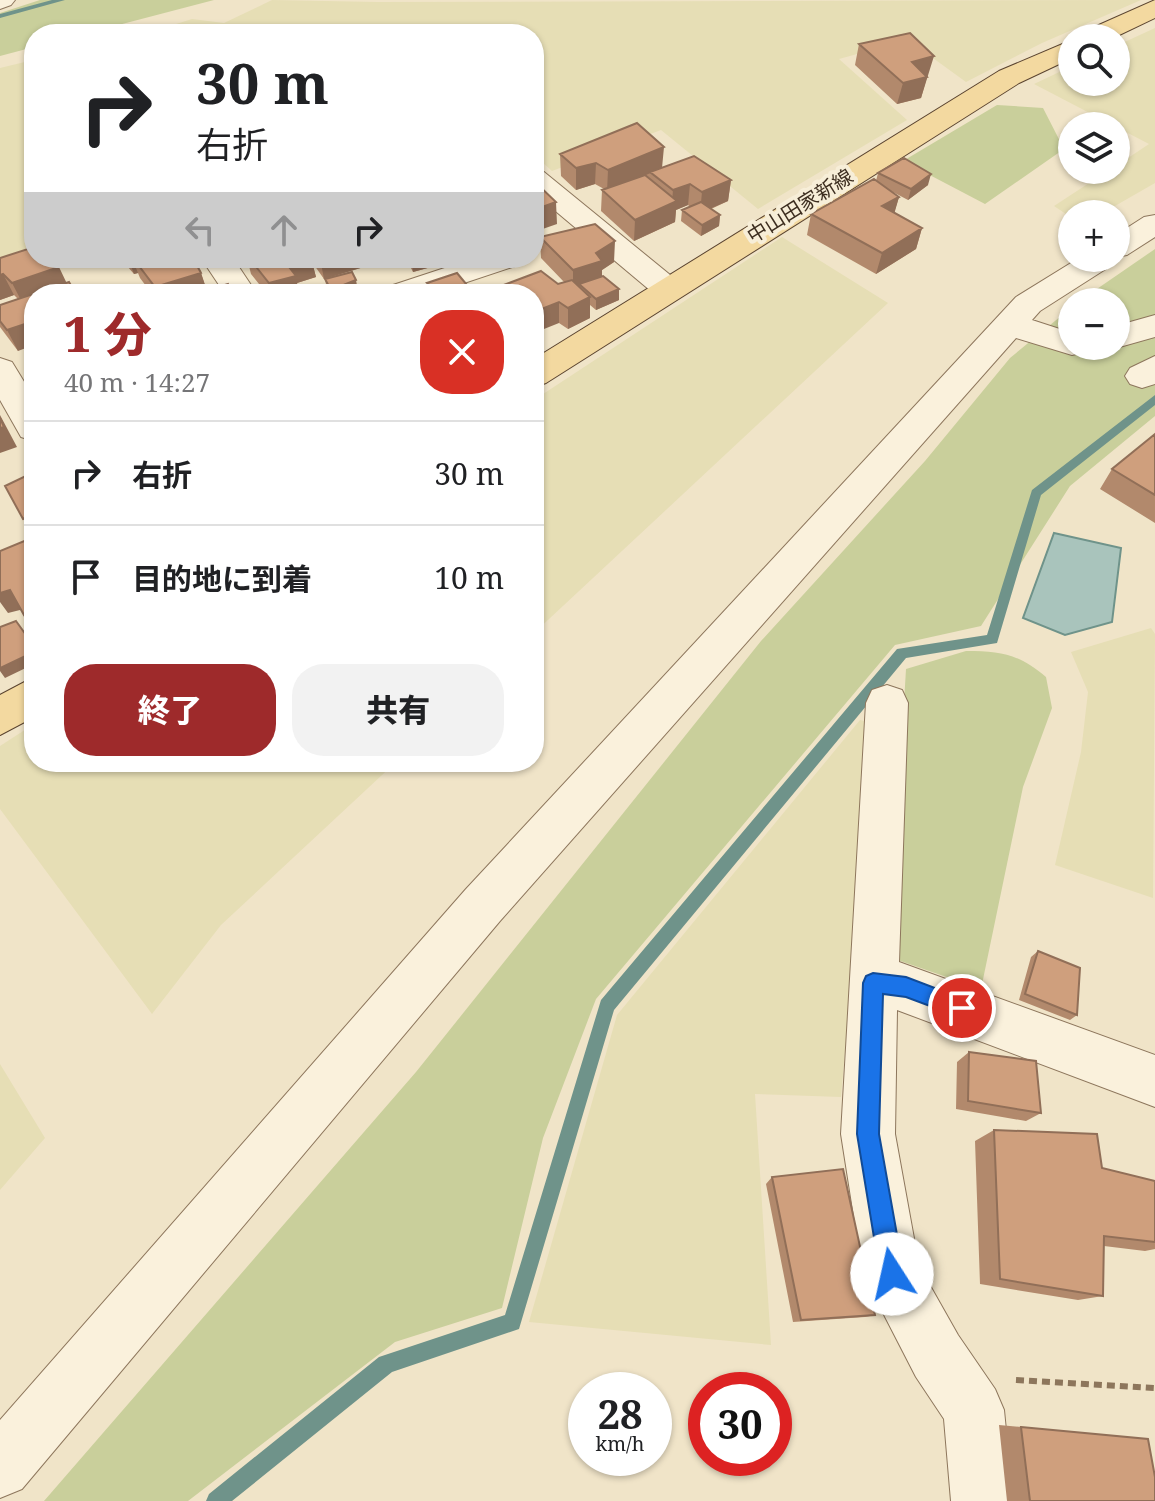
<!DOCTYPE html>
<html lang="ja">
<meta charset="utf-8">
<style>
:root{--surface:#fff;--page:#f2f2f2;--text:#202124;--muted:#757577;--line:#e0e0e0;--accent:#9e2a2b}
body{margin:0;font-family:"Noto Serif","Noto Sans JP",serif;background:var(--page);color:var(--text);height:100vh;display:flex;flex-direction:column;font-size:30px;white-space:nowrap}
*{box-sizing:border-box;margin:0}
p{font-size:26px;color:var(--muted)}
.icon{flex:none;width:44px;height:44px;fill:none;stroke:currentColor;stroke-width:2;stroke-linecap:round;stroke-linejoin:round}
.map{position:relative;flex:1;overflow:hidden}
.panel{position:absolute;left:24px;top:284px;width:520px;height:488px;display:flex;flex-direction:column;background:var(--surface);border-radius:32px;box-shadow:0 2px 6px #0004}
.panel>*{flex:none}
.top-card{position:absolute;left:24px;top:24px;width:520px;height:244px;border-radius:32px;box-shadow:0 2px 6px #0004;background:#fff;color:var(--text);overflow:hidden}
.controls{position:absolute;left:1058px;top:24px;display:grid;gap:16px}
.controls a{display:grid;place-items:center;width:72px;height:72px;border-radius:50%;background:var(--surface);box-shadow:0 2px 6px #0004;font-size:40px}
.speed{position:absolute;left:568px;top:1372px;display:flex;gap:16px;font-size:40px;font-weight:700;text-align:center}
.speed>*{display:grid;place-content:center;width:104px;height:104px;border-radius:50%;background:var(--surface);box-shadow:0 2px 6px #0004;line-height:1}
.speed small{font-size:20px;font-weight:400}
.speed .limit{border:12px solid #d22;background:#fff;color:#111}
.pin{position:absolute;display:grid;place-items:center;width:68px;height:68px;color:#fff;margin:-34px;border:4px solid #fff;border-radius:50%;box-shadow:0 2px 8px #0007}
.me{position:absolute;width:88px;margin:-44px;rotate:350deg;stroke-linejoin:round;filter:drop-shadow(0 0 6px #0008)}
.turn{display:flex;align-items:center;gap:28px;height:168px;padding:0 40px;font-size:36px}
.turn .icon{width:104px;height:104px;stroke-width:2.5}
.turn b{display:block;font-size:56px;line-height:68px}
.lanes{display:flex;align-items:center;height:76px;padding:0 40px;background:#0003;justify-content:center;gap:40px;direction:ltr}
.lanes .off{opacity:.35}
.round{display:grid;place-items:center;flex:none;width:84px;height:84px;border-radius:32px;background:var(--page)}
.headline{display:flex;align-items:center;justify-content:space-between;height:136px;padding:0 40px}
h1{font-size:48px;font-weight:800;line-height:60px;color:var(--accent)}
.button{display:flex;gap:16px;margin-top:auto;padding:16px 40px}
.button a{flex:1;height:92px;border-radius:32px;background:var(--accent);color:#fff;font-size:32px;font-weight:800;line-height:92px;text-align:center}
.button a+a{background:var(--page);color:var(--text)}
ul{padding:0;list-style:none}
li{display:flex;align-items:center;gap:24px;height:104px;padding:0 40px;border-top:2px solid var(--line)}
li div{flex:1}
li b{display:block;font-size:30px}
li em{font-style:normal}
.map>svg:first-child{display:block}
</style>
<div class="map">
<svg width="1155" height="1501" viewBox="0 0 1155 1501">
<rect width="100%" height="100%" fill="#f0e4c8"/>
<!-- farmland -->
<path fill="#e6deb5" d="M272 0 377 2 1141 0 1042 43 966 82 908 40 839 59 907 120 758 209 661 130 552 171 534 155V34H144L192 19 224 23Z
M1155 28V183L1101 214H1072V218L1054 206 1109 170H1116V166L1149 144 1034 84 1072 66V82H1116V46Z
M33 60 34 254 0 266V68Z
M782 237 888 303 534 633V400Z
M1151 628 1155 634 1153 898 1055 865 1081 752 1088 692 1071 652Z
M860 720 873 723 841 1097 755 1094 771 1345 529 1322 617 1015Z
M34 724V762H396L221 925 152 1014 0 809V746Z
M0 1064 45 1138 0 1190Z"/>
<!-- green -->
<path fill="#c9cf9b" d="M40 0H214L84 34H34V47L0 56V13Z
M997 105 1043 108 1064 149 985 204 903 161Z
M1155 249V416L1070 486 981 626 895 645 596 999 543 1138 502 1308 395 1342 188 1501H44L416 1072 761 641 925 461 1010 358 1072 307V346H1116V302H1078Z
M966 651C1002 651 1018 654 1046 677L1052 708 1023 787 981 989 889 957 906 669Z"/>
<!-- water -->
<path fill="#a9c4bc" stroke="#6f938a" stroke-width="2" d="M1054 533 1121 548 1112 622 1065 635 1023 618Z"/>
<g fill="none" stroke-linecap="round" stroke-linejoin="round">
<!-- stream -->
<path fill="#6f938a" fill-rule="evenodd" d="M52 0H65L0 18V14Z
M1155 395V405L1041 495 997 643 906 658 614 1010 519 1329 392 1372 232 1501H206L209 1494 379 1357 505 1315 601 1000 897 649 987 635 1032 490Z"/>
<defs>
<path id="minor" d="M0 0H15L11 5 0 9Z
M534 169 544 172 680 283 685 290 680 297 669 300 658 297 534 193Z
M1155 215V237L1127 255 1116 257 1112 265 1040 311 1032 320 1072 333V346H1088L1084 352 1072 355 1016 338 500 921 22 1489 0 1498V1420L466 889 1016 297 1079 258H1116V235L1144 217Z
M201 258H233L257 294H225Z
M475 258H523L518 265 431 294H382L387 287Z
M1155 315V337L1116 348 1109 346H1116V326Z
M1155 356V384L1142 388 1130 384 1125 376 1130 368Z
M0 358 12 362 34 398V441L21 437 0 400Z
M887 685 902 690 908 703 899 962 1155 1055V1107L897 1010 895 1134 919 1266 958 1335 995 1389 1004 1410 1013 1501H951L944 1419 916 1377 863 1274 841 1134 866 703 872 690Z"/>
<path id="major" d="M1155 0V18L1113 38H1079L1083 32Z
M1072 40V58L1019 83 546 383 534 387V359L999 71Z
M34 677V717L0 735V695Z"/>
</defs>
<!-- minor casing -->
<use href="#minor" stroke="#8d765c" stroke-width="2"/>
<!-- major casing -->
<use href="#major" stroke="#5b4430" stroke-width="2"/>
<!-- path -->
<path stroke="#8d765c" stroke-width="6" stroke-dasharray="8 5" stroke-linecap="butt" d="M1016 1380 1155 1388"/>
<!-- minor -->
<use href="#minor" fill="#faf1dc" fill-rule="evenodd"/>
<!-- major -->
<use href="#major" fill="#f3d9a0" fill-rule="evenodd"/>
</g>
<!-- wall -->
<path fill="#b2896c" d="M859 44 928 77H927L921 98 897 104 855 65Z
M560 154 662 168 731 180 728 201 711 209 720 215 719 226 701 236 681 221 682 210 690 207 688 205 676 210 675 222 634 241 601 211 602 190 604 189 595 184 576 190 561 176Z
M878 173 928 185 908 200 891 191 899 197 894 213 922 228 916 249 876 274 807 235 811 214 876 181Z
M540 237 614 262 602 270V276L619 300 596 310 590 305V318L568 329 559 323 558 284 564 282 541 258Z
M34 247 18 351 0 327V305L18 299 14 295 0 300V258Z
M120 258H193L201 273 207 291 232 294H152L140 278 138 273 134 274Z
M247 258H376L377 263 324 279 312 262 316 277 297 283 300 294H267L251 274Z
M406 258H441L442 264 413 272Z
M325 279 358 291 351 294H330L327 290Z
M427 283 468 294H429Z
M1155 434V523L1100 489 1112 469Z
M1038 951 1077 1015 1070 1020 1019 1000 1031 957Z
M969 1052 1041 1113 1026 1121 956 1109 957 1062Z
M994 1130 1102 1168 1155 1181V1249L1145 1251 1104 1246 1103 1296 1078 1300 980 1284 975 1141Z
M772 1177 875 1315 865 1317 793 1322 766 1184Z
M999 1425 1148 1439 1155 1501H1007Z"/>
<!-- shaded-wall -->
<path fill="#916f58" d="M934 56 921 98 897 104 903 83 912 62Z
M664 147 662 168 607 192 608 170Z
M596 163 595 184 576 190V168Z
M931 174 928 185 908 200 911 189Z
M731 180 728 201 700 213 702 192Z
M690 184 688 205 676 210 675 222 634 241 635 220 672 203 673 190Z
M899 197 893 218 882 206Z
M556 202 557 224 534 232V210Z
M720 215 719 226 701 236 702 225Z
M922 228 916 249 876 274 882 253Z
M615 241 614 262 602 270V282L579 284V289L573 291V270L596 253Z
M128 258H132L138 273 134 274Z
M304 258H311L316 277 297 283 300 294H272L269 283 286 263Z
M320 258H376L377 263 324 279Z
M423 258H441L442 264 413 272 412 261Z
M59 267 69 288 23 304 12 283Z
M201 273 208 294H158L155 287Z
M3 274 14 295 0 300V275Z
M356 280 358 291 351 294H332L331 290Z
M467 285 468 294H440Z
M619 289V300L596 310V299Z
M590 297V318L568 329V308Z
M559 302V323L534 333V312Z
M34 321V345L18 351 7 330Z
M0 415 17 447 0 453Z
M34 514V527L30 529 23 519Z
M10 590 24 609 8 613 0 602V593Z
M34 609V629L24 615Z
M34 652V664L5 678 0 671V668Z"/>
<!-- building -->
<path fill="#cf9f7d" stroke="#916f58" stroke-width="2" d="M910 33 934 56 912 62 927 77 903 83 859 44Z
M637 123 664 147 608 170 596 163 576 168 560 154Z
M694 156 731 180 702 192 690 184 673 190 650 172Z
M904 158 931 174 911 189 878 173Z
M645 175 677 201 635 220 602 190Z
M874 179 899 197 882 206 922 228 882 253 811 214Z
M534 181 556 202 534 210Z
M701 202 720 215 702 225 682 210Z
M595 224 615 241 596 253 602 261 573 270 540 237Z
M34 247V258H54L59 267 12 283 3 274 0 275V258Z
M133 258H193L201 273 155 287Z
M249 258H304L286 263 296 276 269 283Z
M541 271 558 284 572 280 590 297 568 308 559 302 534 312V294H480Z
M352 272 356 280 331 290 325 279Z
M457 273 467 285 440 294 427 283Z
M603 276 619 289 596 299 579 284Z
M69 282 76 294H34V321L7 330 0 321V305Z
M228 284 232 294H195Z
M0 418 4 427 0 428Z
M1155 434V495L1112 469Z
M34 472V514L23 519 5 486Z
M34 537V609L24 615 10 590 0 593V551Z
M16 621 34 646V652L0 668V627Z
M1038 951 1080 968 1077 1015 1025 994Z
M969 1052 1036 1061 1041 1113 968 1101Z
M994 1130 1097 1134 1102 1168 1155 1181V1242L1104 1236 1103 1296 1000 1279Z
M843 1169 875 1315 801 1320 772 1177Z
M1021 1427 1148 1439 1155 1477V1501H1030Z"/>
<!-- route -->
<path fill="#1a73e8" stroke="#114b97" stroke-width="2" d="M873 973 906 977 969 1001 972 1008 969 1015 962 1018 906 997 883 994 879 1134 904 1274 900 1282 892 1286 884 1282 880 1274 857 1134 863 983 866 976Z"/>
<g text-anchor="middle" stroke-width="8" stroke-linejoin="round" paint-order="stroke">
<!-- far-street labels -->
<g font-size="20" fill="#3d2e20" stroke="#f7eed8">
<text transform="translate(800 206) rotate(-32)" y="7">中山田家新線</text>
</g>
</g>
</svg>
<div class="controls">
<a><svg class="icon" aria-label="search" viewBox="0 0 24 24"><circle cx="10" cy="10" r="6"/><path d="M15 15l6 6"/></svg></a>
<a><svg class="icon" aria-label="layers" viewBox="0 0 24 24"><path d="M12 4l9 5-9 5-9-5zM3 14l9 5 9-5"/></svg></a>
<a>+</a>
<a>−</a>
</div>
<div class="speed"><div>28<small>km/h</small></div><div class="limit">30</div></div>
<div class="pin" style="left:962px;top:1008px;background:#d93025"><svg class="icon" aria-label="arrive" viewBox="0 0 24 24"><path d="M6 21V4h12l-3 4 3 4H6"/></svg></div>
<svg class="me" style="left:892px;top:1274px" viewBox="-20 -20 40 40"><circle r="19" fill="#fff"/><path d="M0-13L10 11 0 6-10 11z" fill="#1a73e8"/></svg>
<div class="top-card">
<div class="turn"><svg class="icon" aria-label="right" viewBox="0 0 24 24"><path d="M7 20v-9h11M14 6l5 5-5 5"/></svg><div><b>30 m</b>右折</div></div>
<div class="lanes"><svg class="icon off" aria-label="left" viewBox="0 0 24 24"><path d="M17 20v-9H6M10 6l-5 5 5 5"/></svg><svg class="icon off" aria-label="ahead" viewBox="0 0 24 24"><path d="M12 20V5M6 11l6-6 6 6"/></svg><svg class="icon" aria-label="right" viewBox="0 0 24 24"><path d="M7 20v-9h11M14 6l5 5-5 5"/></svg></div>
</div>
<section class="panel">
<div class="headline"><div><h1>1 分</h1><p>40 m · 14:27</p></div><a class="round" style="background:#d93025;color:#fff"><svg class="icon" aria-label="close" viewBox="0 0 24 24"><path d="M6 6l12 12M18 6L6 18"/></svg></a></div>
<ul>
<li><svg class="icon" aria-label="right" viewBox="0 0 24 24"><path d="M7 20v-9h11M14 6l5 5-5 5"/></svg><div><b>右折</b></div><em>30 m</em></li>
<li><svg class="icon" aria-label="arrive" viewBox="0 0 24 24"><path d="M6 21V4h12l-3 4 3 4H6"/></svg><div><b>目的地に到着</b></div><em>10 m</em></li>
</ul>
<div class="button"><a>終了</a><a>共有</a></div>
</section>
</div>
